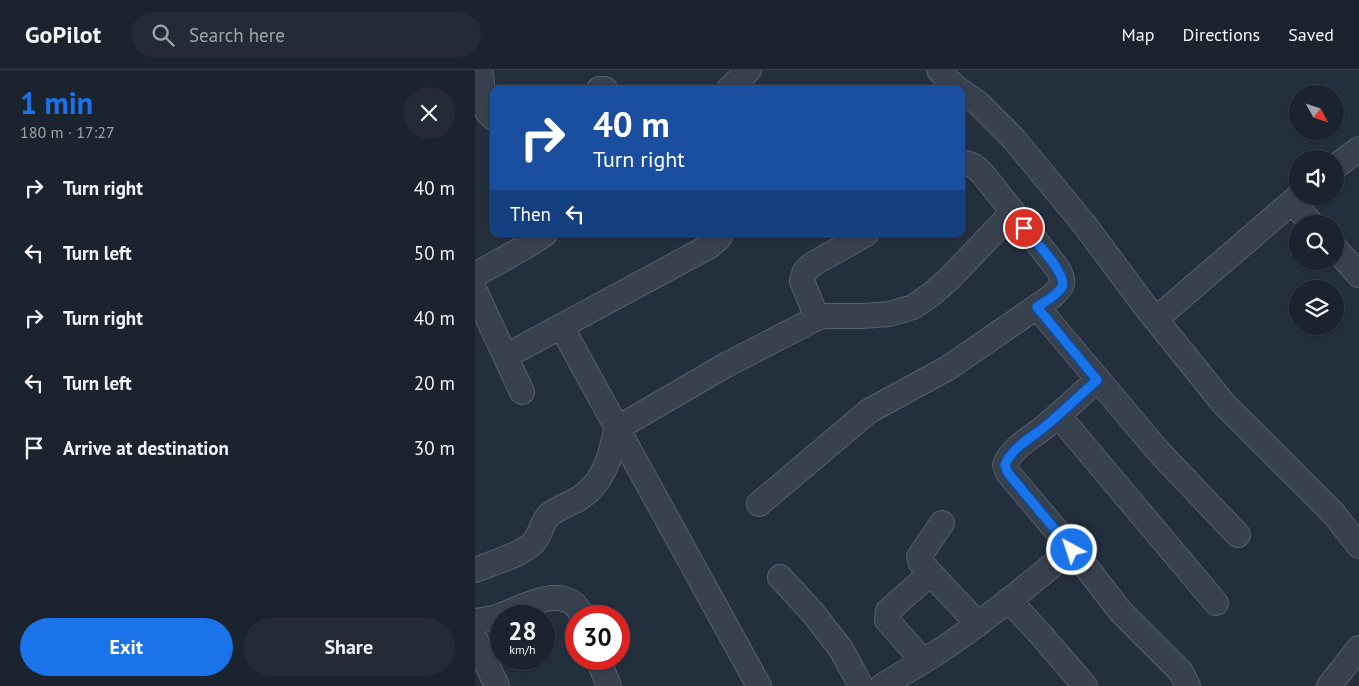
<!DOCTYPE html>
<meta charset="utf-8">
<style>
:root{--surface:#1b232e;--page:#242b36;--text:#f1f3f6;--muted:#a0a4aa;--line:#39404a;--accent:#1a73e8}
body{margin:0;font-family:"PT Sans",sans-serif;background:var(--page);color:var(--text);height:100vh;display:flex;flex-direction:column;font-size:19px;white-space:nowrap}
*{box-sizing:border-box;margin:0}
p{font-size:16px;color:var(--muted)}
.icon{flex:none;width:28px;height:28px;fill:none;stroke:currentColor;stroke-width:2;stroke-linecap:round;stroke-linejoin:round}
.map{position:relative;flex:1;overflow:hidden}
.side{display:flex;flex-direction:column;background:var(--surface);width:475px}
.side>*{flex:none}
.banner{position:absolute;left:15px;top:15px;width:475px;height:152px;border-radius:10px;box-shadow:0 1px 4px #0004,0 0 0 1px var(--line);background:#1a4fa0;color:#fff;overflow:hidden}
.needle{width:32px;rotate:130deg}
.fabs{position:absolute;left:814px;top:15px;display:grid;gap:10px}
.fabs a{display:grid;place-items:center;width:55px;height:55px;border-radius:50%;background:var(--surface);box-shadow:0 1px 4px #0004,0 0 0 1px var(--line);font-size:25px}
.speed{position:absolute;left:15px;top:535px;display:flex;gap:10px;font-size:25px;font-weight:700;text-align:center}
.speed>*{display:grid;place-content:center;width:65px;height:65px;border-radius:50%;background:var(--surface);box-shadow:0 1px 4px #0004,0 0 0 1px var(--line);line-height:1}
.speed small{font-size:12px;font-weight:400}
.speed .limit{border:8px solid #d22;background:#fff;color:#111}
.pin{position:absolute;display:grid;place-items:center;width:42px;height:42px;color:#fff;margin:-21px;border:2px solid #fff;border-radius:50%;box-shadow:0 1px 5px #0007}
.me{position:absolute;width:55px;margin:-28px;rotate:320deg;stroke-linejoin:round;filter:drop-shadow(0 0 4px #0008)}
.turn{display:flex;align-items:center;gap:18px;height:105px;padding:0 20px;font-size:22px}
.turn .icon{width:65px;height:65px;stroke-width:2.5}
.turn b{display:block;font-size:35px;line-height:42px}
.then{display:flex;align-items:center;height:48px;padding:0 20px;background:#0003;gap:10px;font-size:19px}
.round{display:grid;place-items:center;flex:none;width:52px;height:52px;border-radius:26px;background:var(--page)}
.headline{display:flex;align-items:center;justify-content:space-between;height:85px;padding:0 20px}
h1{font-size:30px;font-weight:800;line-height:38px;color:var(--accent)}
.primary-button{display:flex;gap:10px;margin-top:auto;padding:10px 20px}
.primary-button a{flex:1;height:58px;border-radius:30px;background:var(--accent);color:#fff;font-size:20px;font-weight:800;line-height:58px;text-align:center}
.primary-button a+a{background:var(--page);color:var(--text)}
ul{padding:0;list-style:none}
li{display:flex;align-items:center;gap:15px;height:65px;padding:0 20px}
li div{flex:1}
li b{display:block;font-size:19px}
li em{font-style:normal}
header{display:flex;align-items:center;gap:30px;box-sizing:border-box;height:70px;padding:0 25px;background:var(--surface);border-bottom:1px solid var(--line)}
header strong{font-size:24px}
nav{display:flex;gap:28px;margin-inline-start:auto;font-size:18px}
.search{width:350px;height:45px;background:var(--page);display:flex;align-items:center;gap:12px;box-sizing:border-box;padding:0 18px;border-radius:28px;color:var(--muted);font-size:19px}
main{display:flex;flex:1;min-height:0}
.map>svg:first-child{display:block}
</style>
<header>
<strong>GoPilot</strong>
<div class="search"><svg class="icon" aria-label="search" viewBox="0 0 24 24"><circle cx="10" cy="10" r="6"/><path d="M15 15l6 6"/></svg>Search here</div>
<nav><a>Map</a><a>Directions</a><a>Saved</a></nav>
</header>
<main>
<section class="side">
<div class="headline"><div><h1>1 min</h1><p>180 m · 17:27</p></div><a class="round"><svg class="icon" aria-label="close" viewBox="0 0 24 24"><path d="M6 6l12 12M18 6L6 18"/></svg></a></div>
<ul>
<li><svg class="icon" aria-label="right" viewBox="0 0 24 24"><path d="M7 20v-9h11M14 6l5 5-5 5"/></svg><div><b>Turn right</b></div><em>40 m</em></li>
<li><svg class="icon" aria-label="left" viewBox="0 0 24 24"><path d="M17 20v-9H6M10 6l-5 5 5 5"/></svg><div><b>Turn left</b></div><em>50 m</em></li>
<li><svg class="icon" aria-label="right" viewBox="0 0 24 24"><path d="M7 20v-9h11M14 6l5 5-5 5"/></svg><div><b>Turn right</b></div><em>40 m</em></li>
<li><svg class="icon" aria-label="left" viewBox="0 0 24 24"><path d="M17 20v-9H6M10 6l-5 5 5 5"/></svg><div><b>Turn left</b></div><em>20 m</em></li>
<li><svg class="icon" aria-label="arrive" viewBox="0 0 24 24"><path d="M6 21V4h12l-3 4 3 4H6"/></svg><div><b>Arrive at destination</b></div><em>30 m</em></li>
</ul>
<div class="primary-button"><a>Exit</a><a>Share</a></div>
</section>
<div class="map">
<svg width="884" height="616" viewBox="0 0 884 616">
<rect width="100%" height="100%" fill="#242f3e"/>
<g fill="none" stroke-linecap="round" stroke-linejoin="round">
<defs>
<path id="minor" d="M5 0C10 16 3 39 19 48
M464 0 474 11 483 19
M124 19H130
M254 19 274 0
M486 21 503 33 538 68 609 154 670 236 748 333 858 443 884 476
M860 97 884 79
M817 132 837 154
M860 178 884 205
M0 205 50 177 70 164
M0 221 47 322
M562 237 684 382 763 465
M342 248 327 211 330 201 338 194 391 164
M681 249 824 126
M86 256 284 616
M31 286 233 177 243 169 246 164
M623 309C606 325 589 340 572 355 559 366 536 378 530 395L533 403 597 479 646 542 706 602 713 616
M583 345 741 533
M284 434 394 341 473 298 576 227C587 216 591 214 583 199L507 103 499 96 491 93 486 94
M467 453 444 487 446 493 503 554
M0 500C17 493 47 485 59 472 66 464 66 453 74 445 83 438 95 434 105 428 129 412 136 386 141 359L251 295 342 248 350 246H388L414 244 438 237 457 224 474 209 538 142
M305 507 338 543 366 579 386 616
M534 530 567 566 610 616
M0 551C9 550 18 549 27 545 51 536 93 511 107 546
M0 569 22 616
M123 589 134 616
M448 591 412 550 413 541 455 504
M407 616C425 605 444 594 463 582 510 551 554 515 597 479
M854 616 884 578"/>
</defs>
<!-- minor casing -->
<use href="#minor" stroke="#565f6c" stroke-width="26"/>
<!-- minor -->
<use href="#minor" stroke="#38414e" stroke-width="24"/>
</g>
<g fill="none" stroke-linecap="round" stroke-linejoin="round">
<defs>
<path id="route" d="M549 158C558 169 593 204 587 217 583 225 569 232 562 237L622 310C606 325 589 340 572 355 559 366 536 378 530 395L533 403 597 480"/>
</defs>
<!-- route casing -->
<use href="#route" stroke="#114b97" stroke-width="12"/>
<!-- route -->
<use href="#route" stroke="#1a73e8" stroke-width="9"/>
</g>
</svg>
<div class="fabs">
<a><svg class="needle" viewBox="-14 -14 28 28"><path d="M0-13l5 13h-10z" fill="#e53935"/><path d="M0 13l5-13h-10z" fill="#a0a4aa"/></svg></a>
<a><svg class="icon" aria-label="sound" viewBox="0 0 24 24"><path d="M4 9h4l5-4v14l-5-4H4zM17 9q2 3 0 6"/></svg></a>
<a><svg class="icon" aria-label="search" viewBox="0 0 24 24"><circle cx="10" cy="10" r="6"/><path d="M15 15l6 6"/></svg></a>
<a><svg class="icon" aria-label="layers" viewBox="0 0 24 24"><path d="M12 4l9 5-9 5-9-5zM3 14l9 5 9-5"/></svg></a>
</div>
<div class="speed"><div>28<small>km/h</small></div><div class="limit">30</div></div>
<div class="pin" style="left:549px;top:158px;background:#d93025"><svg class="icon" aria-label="arrive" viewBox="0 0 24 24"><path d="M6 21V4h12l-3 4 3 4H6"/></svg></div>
<svg class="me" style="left:597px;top:480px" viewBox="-20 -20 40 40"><circle r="17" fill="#1a73e8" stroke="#fff" stroke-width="3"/><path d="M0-11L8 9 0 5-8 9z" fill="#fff"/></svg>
<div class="banner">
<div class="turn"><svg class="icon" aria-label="right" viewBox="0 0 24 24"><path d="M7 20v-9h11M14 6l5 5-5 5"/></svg><div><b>40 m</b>Turn right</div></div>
<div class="then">Then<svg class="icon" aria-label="left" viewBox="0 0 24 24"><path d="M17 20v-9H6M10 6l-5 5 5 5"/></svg></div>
</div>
</div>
</main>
